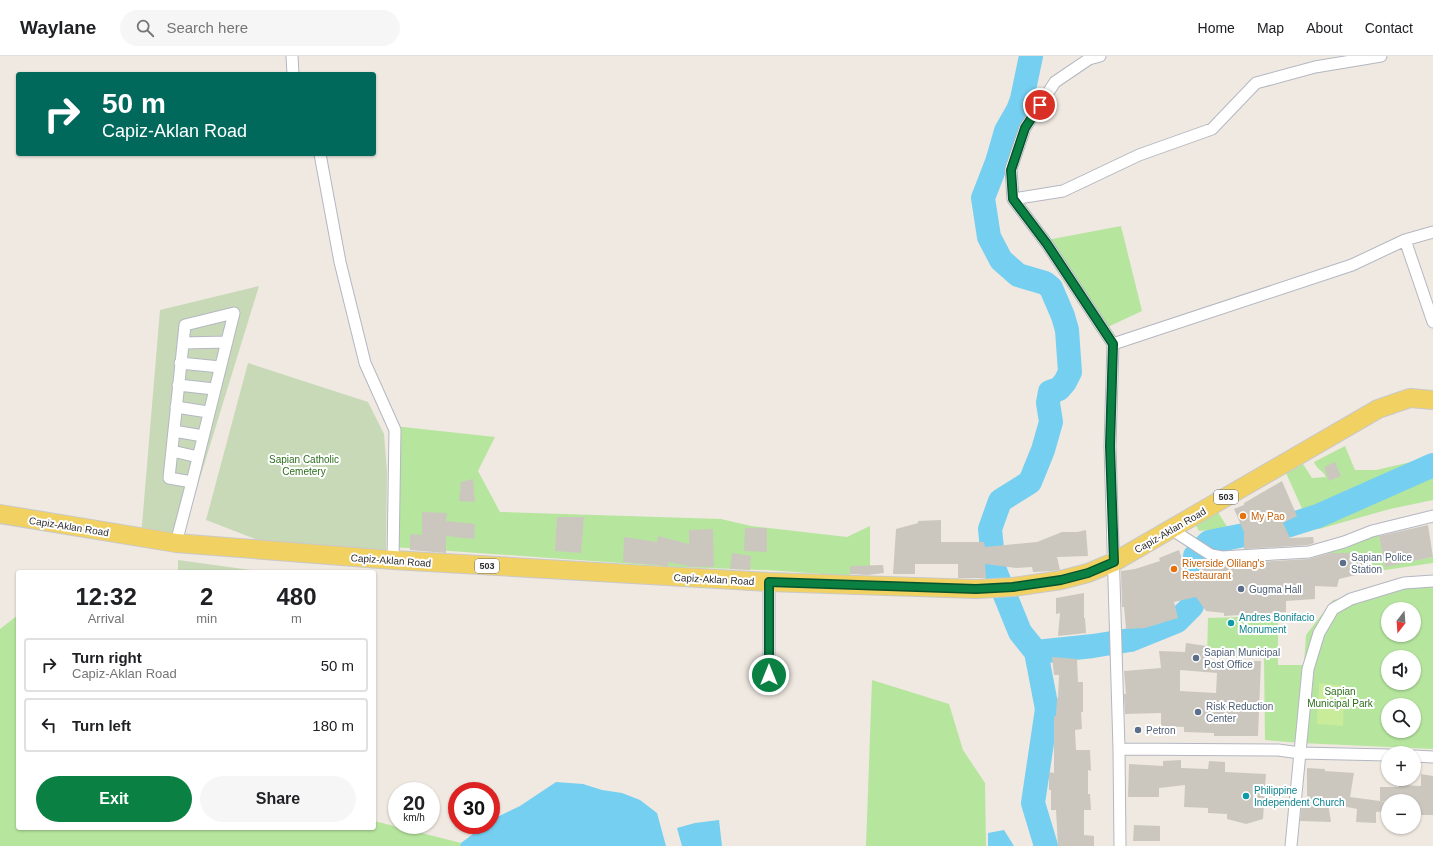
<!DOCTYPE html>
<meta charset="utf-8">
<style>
:root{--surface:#fff;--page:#f6f6f6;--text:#202124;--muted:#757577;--line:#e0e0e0;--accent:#0b8043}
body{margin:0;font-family:Arial,sans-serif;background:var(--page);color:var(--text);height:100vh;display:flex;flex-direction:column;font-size:15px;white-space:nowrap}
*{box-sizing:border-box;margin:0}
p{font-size:13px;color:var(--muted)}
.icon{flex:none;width:22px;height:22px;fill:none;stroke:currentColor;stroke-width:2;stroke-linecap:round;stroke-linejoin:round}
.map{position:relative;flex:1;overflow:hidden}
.drawer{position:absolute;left:16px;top:514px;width:360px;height:260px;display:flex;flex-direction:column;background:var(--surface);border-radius:4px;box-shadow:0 1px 3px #0004}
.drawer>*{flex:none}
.hud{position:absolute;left:16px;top:16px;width:360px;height:84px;border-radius:4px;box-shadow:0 1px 3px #0004;background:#00695c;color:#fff;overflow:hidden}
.needle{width:26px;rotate:197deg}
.tools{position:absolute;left:1381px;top:546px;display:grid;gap:8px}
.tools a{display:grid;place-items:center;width:40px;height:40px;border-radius:50%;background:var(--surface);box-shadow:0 1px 3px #0004;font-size:20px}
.speed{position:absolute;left:388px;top:726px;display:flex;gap:8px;font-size:20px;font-weight:700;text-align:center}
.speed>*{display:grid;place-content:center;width:52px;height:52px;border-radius:50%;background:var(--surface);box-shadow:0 1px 3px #0004;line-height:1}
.speed small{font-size:10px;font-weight:400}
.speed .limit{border:6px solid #d22;background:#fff;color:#111}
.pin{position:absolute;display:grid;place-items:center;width:34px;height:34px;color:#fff;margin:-17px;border:2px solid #fff;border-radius:50%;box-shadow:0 1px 4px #0007}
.me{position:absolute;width:44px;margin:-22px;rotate:0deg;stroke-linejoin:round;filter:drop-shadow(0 0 3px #0008)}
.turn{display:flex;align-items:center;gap:14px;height:84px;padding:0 20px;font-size:18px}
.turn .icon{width:52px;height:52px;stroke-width:2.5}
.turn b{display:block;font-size:28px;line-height:34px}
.eta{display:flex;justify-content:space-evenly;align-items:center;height:68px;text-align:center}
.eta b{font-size:24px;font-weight:700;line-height:28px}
.cta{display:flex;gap:8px;margin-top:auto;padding:8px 20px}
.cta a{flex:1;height:46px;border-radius:24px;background:var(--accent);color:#fff;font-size:16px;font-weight:700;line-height:46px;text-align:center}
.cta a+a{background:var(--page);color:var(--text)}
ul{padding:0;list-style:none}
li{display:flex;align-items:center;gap:12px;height:54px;margin:0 8px 6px;padding:0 12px;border:2px solid var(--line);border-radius:4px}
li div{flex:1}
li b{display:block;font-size:15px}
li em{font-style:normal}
header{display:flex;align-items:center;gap:24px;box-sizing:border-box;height:56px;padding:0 20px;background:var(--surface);border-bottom:1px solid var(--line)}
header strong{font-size:19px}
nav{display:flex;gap:22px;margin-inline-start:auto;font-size:14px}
.search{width:280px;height:36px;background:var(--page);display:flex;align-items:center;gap:10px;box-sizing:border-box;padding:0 14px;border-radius:22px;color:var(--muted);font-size:15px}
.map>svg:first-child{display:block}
</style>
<header>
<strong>Waylane</strong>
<div class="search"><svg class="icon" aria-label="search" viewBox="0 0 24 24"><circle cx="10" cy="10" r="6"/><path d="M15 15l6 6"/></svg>Search here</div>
<nav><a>Home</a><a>Map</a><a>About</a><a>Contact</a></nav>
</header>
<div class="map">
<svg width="1433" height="790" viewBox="0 0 1433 790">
<rect width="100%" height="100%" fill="#efe9e1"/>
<!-- green -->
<path fill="#b6e59e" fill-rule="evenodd" d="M1121 170 1142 255 1097 276 1042 185Z
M394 370 495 381 478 415 500 456 721 463 751 470 847 481 870 470V510H850V520L767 514 677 511 393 491Z
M1345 390 1355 414H1376L1433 401V444L1390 453 1319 473 1286 476 1290 465 1304 457 1286 417 1303 408 1312 422 1326 421C1323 414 1317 414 1314 406Z
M1214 450 1228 472 1199 475 1193 464Z
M1378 474 1385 510 1433 501V507L1364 517 1360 497H1325L1324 486Z
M1433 527V693L1301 687 1265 684 1264 601H1207L1208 562 1278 560V609H1304L1306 579 1333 544ZM1388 553H1414V579H1388ZM1388 601H1414V627H1388ZM1388 649H1414V675H1388Z
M18 559V772H374V765L461 787 460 790H0V573Z
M872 624 949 648 963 694 985 727 986 790H866Z"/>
<!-- cemetery -->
<path fill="#c8d9b8" d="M259 230 180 487 141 481 160 254Z
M248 307 368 346 384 378 387 416 386 494 258 484 206 464Z
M178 504 266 516H178Z"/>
<!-- pitch -->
<path fill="#c9ec9a" d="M1319 627 1344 630 1343 670 1317 668Z"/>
<!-- water -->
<path fill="#75cff0" d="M556 726 583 728 602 734 622 737 640 744 657 757 666 790H460L461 787 485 769H491V764L520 750Z
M719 764 722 790H682L677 772 695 767Z
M1004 774 1014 790H988V777Z"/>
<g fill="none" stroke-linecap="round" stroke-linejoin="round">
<!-- river -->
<path stroke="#75cff0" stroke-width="24" d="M1031 0 1022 43 1018 54 1006 75 997 106 983 142 989 181 1001 204 1018 219 1045 227 1051 232 1063 260 1067 274 1070 316 1065 326 1059 333 1050 336 1048 347 1051 366 1043 394 1030 426 1000 445 990 473 994 512 1020 576 1036 596 1047 653 1033 747 1046 790
M1036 596 1093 590 1130 584 1177 565 1192 550 1194 531 1195 500 1209 486 1280 472 1318 460 1433 409"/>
</g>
<!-- building -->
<path fill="#cbc7bf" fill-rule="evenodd" d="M1335 406 1341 420 1329 425 1324 411Z
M473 423 475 446 459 445 461 426Z
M1282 425 1297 460 1283 467 1290 482 1313 481 1314 487 1308 489 1244 493V476L1234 453 1244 449V447Z
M422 456 447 457 446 465 475 468 474 483 446 480V497L410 494V478L422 479Z
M557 461H584L581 497 555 495Z
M941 464V486H984L985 491 1037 486 1062 476H1077L1086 474 1088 500 1057 501 1060 514 1051 515 1033 516 1032 511 1016 512 985 508 986 522H958V508H915V518H893L896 473 918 467V465Z
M1428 469 1433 501 1385 511 1379 480Z
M745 472H767V496L744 495Z
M713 473 714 511H689V510L668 506V510L623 506 624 481 657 486 658 480 689 488V474Z
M1179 494 1189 525 1204 509 1210 506 1222 508 1309 503 1330 497H1360L1364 517 1339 523 1337 531 1315 530V543L1286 545V556L1224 560V557L1206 555 1196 541 1174 546 1178 562 1145 572 1126 573 1124 551H1122L1121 515 1135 513 1160 505 1159 502Z
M732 497 751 500 750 514 730 513Z
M883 509 884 517 867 519 850 518V510Z
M1084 537V562H1085L1086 577 1058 580 1060 557 1056 558V542Z
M1186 587 1207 590 1206 606 1261 605 1258 680H1214V677L1184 676V671L1161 670V657L1125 658 1124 638H1126L1124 615 1161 612 1159 595 1185 596ZM1180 614 1217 617 1216 637 1180 635Z
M1052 601 1077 603 1078 626H1083V656H1081L1082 673 1075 674 1076 694H1090L1091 715 1088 714V738H1090L1091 754H1084V779L1094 780V790H1058L1056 754H1051V734H1049V716L1054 717V660H1056L1057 642H1058L1059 619H1054Z
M1181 704V712L1208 713 1209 705 1225 706V716L1266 718 1263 763 1246 768 1227 763V758L1208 757V752L1184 751 1185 729 1159 732V741H1128L1129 708 1163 710V705Z
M1307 712 1325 713V715L1354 717 1350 741 1380 745V731H1399V729L1421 730V718L1433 720V759H1421V756H1414V745H1380L1388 746V755L1376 756V767L1356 766 1357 753 1328 747 1331 766 1300 765 1302 747 1307 748Z
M1134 769 1160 770V785H1133Z"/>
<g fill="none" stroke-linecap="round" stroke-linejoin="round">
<defs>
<path id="minor" d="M292 0 293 18
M1100 0 1089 3 1055 26 1025 72 1011 113 1013 143 1047 188 1113 288 1110 390 1119 693 1120 790
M320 98 340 206 365 307 395 374 393 504
M1013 143 1063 135 1139 99 1212 73 1256 27 1315 11 1381 0
M1405 184 1433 266
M183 287 227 286
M1113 288 1352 209 1405 184 1433 176
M180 307 220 311
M178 329 214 333
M176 351 208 356
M174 375 203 380
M172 395 198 401
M1171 473 1211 499 1222 501 1309 496 1344 486 1372 475 1433 460
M176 487 192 426 169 422 185 269 234 257 192 426
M769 619V526
M1119 693 1278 694 1300 697 1388 699
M1414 700 1433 701
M1291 790 1308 613 1319 577 1333 553 1351 543 1404 527 1433 525"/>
<path id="primary" d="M0 458 176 487 393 504 769 526 976 533 1013 531 1061 524 1088 517 1114 506 1378 353 1410 342 1433 344"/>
</defs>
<!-- minor casing -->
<use href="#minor" stroke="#b4b7c1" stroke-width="13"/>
<!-- primary casing -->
<use href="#primary" stroke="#c9c9c9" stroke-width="20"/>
<!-- minor -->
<use href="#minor" stroke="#fff" stroke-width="11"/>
<!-- primary -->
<use href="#primary" stroke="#f2d163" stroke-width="18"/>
</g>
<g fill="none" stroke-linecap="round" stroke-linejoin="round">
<defs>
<path id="route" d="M769 619V526L976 533 1013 531 1061 524 1088 517 1114 506 1110 390 1113 288 1047 188 1013 143 1011 114 1025 72 1040 49"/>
</defs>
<!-- route casing -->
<use href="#route" stroke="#07532c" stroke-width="10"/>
<!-- route -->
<use href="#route" stroke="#0b8043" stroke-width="7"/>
</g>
<!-- markers -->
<g fill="#e8710a" stroke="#fff" stroke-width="1.5">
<circle cx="1243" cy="460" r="4"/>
<circle cx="1174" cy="513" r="4"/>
</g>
<g fill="#5c6f8a" stroke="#fff" stroke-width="1.5">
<circle cx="1343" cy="507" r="4"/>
<circle cx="1241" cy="533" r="4"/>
<circle cx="1196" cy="602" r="4"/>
<circle cx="1198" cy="656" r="4"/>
<circle cx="1138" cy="674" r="4"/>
</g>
<g fill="#0f9aa8" stroke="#fff" stroke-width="1.5">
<circle cx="1231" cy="567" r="4"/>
<circle cx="1246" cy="740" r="4"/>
</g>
<g text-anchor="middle" stroke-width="4" stroke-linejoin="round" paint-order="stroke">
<!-- shield labels -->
<g fill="#fff" stroke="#6d6d6d" stroke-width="1">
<rect x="1214" y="434" width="24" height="14" rx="3"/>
<rect x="475" y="503" width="24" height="14" rx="3"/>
</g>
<g font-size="9" font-weight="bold" fill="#2e2e2e">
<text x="1226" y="444">503</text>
<text x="487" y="513">503</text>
</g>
<!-- park labels -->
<g font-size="10" fill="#2c6e1b" stroke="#fff">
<text x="304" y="407">Sapian Catholic<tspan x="304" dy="12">Cemetery</tspan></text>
<text x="1340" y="639">Sapian<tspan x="1340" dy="12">Municipal Park</tspan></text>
</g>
<!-- food labels -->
<g font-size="10" fill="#c56008" stroke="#fff" text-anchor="start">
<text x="1251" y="464">My Pao</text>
<text x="1182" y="511">Riverside Olilang's<tspan x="1182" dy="12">Restaurant</tspan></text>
</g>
<!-- street labels -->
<g font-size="10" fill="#2e2e2e" stroke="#fff">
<text transform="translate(69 470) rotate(9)" y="4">Capiz-Aklan Road</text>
<text transform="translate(1170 474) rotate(-30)" y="4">Capiz-Aklan Road</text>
<text transform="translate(391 504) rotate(4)" y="4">Capiz-Aklan Road</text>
<text transform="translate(714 523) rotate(3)" y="4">Capiz-Aklan Road</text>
</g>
<!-- service labels -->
<g font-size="10" fill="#4e5e75" stroke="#fff" text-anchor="start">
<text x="1351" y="505">Sapian Police<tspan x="1351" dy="12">Station</tspan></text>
<text x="1249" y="537">Gugma Hall</text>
<text x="1204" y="600">Sapian Municipal<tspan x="1204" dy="12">Post Office</tspan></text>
<text x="1206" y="654">Risk Reduction<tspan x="1206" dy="12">Center</tspan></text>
<text x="1146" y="678">Petron</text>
</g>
<!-- culture labels -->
<g font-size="10" fill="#0d838f" stroke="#fff" text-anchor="start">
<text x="1239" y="565">Andres Bonifacio<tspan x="1239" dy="12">Monument</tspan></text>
<text x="1254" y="738">Philippine<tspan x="1254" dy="12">Independent Church</tspan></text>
</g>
</g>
</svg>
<div class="tools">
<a><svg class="needle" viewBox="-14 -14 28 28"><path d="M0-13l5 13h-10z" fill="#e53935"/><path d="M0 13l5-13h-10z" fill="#757577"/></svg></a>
<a><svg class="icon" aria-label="sound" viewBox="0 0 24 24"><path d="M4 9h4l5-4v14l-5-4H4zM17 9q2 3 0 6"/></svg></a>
<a><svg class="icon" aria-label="search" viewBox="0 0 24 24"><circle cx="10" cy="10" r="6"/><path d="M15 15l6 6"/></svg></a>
<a>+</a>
<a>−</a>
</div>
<div class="speed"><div>20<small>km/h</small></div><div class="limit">30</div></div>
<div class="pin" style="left:1040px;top:49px;background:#d93025"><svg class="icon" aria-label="arrive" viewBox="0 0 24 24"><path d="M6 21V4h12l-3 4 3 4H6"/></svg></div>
<svg class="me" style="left:769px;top:619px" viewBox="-20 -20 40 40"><circle r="17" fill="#0b8043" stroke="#fff" stroke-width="3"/><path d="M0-11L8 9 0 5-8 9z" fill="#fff"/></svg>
<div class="hud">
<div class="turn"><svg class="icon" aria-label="right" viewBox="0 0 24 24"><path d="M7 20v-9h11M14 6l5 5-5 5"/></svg><div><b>50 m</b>Capiz-Aklan Road</div></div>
</div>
<section class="drawer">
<div class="eta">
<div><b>12:32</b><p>Arrival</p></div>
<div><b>2</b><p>min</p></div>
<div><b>480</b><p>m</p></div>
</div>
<ul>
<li><svg class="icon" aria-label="right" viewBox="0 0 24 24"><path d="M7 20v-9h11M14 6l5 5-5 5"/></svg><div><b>Turn right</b><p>Capiz-Aklan Road</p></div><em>50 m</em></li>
<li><svg class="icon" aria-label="left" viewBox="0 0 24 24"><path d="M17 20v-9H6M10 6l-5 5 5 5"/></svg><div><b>Turn left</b></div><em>180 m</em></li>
</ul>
<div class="cta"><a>Exit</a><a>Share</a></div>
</section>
</div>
